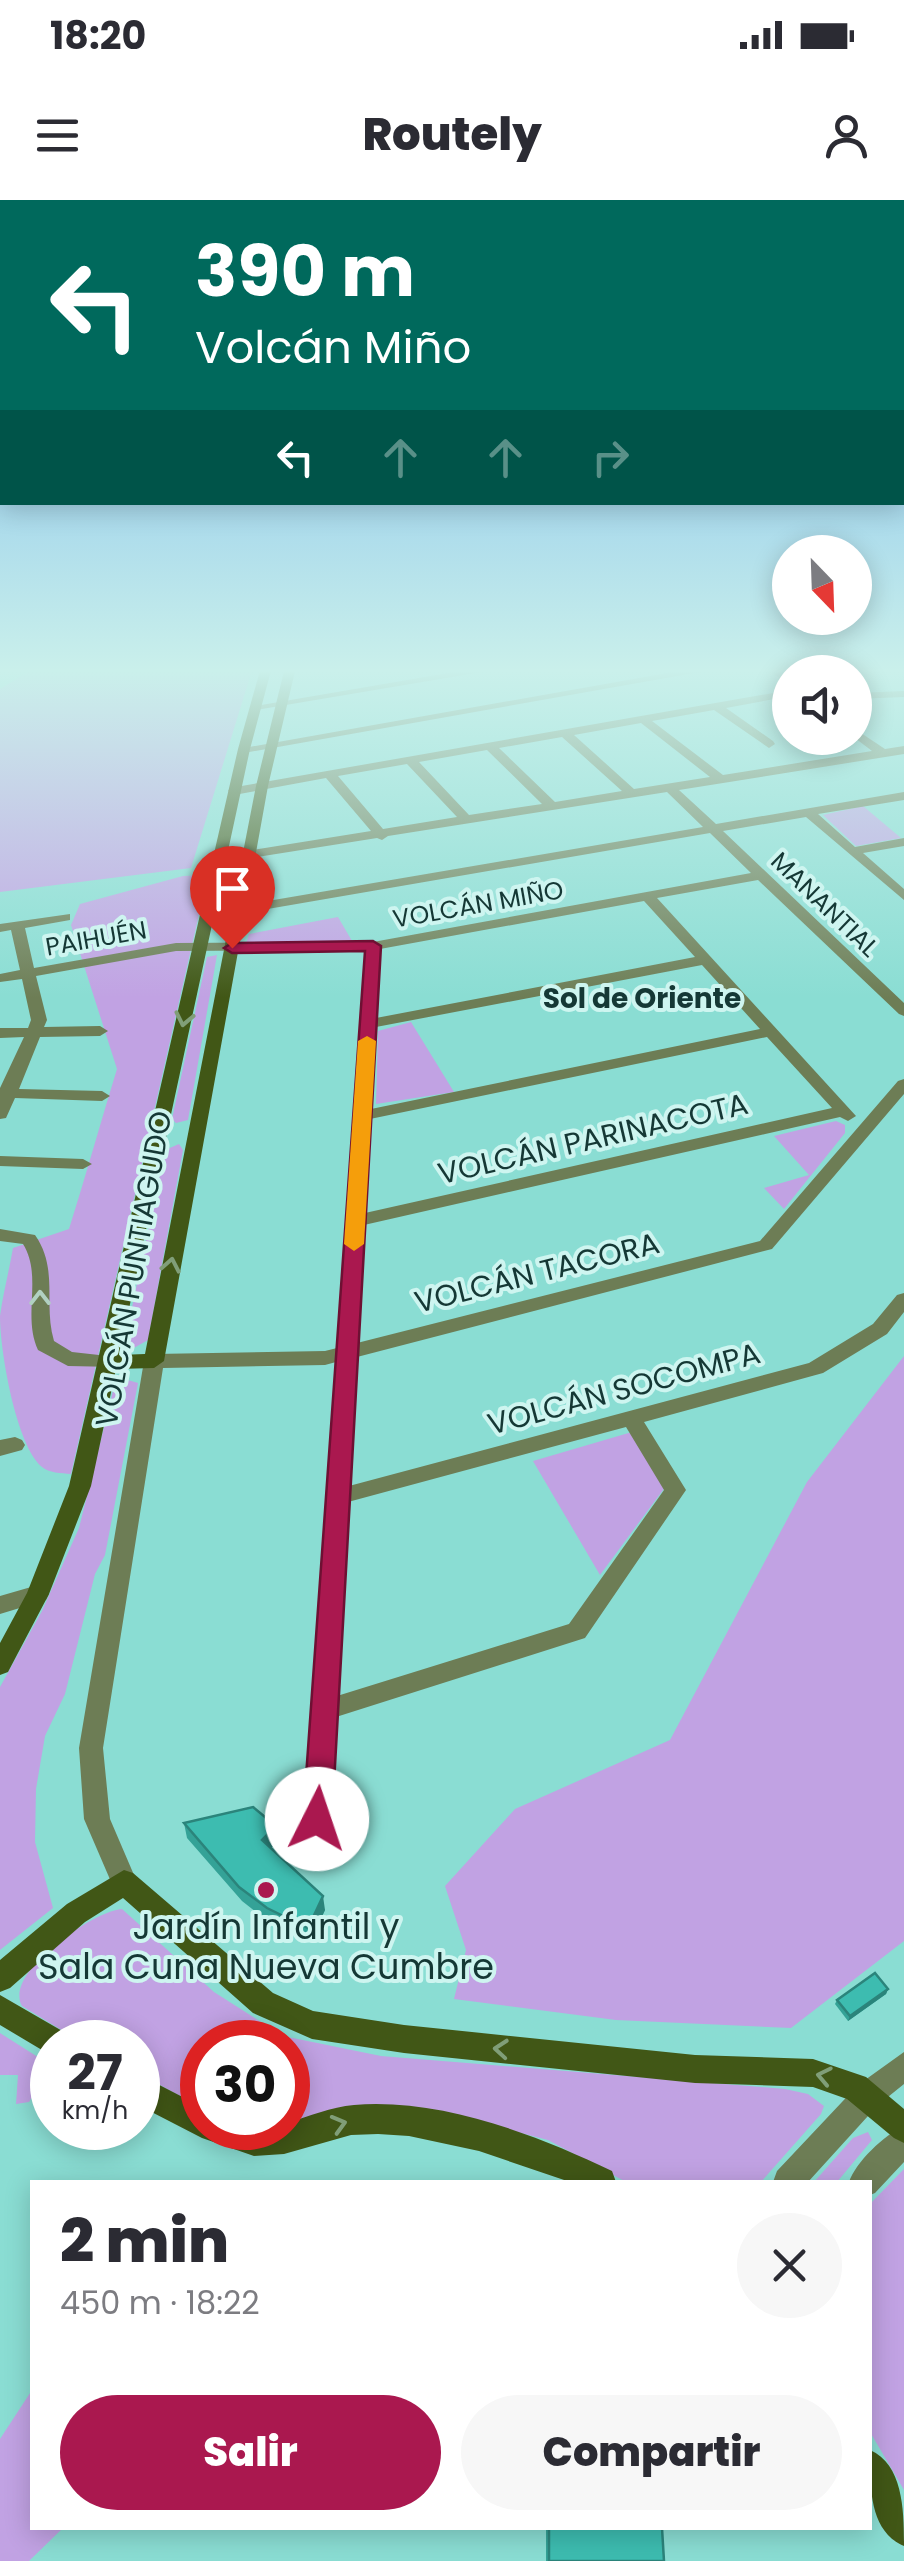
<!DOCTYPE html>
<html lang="es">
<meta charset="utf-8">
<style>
:root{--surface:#fff;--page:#f7f7f7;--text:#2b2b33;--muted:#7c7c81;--accent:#aa184f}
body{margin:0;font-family:Poppins,sans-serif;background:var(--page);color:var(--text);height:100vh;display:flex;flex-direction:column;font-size:38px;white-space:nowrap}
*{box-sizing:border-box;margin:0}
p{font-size:32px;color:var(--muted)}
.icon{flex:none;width:55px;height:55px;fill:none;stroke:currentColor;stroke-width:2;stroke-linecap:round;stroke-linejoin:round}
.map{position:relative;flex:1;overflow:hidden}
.drawer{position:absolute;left:30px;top:1980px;width:842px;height:350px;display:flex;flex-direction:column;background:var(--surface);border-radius:0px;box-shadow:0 5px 25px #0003}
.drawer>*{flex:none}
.top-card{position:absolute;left:0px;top:0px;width:905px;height:305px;box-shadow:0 5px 25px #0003;background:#00695c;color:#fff;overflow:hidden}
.needle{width:65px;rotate:157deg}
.buttons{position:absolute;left:772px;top:335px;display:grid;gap:20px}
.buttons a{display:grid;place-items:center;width:100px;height:100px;border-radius:50%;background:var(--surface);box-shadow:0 5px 25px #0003;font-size:50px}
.speed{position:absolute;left:30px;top:1820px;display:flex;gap:20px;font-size:50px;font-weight:700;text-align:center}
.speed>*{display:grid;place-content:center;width:130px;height:130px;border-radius:50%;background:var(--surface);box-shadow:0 5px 25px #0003;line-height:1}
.speed small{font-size:25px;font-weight:400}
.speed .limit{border:15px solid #d22;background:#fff;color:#111}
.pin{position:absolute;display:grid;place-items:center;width:85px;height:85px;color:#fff;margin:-102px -42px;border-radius:50% 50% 50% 0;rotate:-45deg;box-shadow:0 0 10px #0007}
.pin .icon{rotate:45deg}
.me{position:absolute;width:110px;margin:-55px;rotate:4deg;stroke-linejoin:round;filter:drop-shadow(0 0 8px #0008)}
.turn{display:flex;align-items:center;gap:35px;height:210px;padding:0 30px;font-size:45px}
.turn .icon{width:130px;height:130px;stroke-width:2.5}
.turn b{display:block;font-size:70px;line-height:85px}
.lanes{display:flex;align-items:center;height:95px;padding:0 30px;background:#0003;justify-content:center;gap:50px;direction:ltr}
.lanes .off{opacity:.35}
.round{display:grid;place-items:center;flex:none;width:105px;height:105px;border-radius:52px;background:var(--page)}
.overview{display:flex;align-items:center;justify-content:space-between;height:170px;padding:0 30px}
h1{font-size:60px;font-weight:800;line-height:75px}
.cta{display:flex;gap:20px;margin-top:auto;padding:20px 30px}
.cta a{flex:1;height:115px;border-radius:60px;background:var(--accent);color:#fff;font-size:40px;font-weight:800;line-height:115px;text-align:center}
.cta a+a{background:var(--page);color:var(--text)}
.status{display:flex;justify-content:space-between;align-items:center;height:70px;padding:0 50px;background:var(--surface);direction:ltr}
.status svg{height:28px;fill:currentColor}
header{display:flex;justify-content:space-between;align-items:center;height:130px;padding:0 30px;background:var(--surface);font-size:45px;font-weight:800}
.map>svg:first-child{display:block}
</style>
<div class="status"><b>18:20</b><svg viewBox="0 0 49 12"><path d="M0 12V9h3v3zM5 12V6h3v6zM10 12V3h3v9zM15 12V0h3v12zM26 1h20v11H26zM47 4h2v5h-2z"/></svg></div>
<header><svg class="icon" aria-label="menu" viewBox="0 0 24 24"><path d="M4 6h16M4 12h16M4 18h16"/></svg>Routely<svg class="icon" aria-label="person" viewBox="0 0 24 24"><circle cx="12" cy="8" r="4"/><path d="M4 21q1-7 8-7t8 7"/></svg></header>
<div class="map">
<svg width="904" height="2361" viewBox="0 0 904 2361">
<rect width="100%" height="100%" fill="#8addd3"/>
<!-- green -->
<path fill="#c1a2e3" d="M36 467H253L191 668 0 692V489Z
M863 606 901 638 856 646 823 615Z
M208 675 71 1274C61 1273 49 1273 42 1267 16 1245 0 1151 0 1116 3 1094 9 1071 13 1048L69 1029C86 975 101 921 117 869L71 725 80 704 183 676Z
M338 717 352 741 348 743 246 744 249 734Z
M217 755 188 920 176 923 172 919 207 757Z
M411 822 454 892 376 904 378 831Z
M836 921 845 925V933L784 1009 764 988 809 975 774 936Z
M179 944 183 950 148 1140 132 1149 125 1141 165 950Z
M904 1156V1741L791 1828 616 1820 454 1799 466 1750 445 1686 515 1609 670 1540 807 1282Z
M121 1178 138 1183 105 1355 95 1374 65 1494 45 1536 36 1589 35 1642 53 1708 0 1750V1487L42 1411 79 1328 114 1187Z
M632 1232 666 1286 600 1375 533 1261Z
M122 1709 214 1792 283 1836 381 1856 785 1889 808 1894 824 1906 821 1914 761 1982H626L548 1940 485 1924H288V1842H202V1908L138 1873V1842H81L22 1806C3 1773 93 1711 122 1709Z
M0 1833 52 1866 29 1902 16 1904 18 1875H0Z
M868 1932 872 1940 837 1982H814L853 1938Z
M904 1969V2290L870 2232V2004Z
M32 2190V2328H63L29 2361H0V2239Z"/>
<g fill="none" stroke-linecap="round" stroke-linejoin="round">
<!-- street -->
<path fill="#6d7d55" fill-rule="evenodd" d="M263 467H299L266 473 261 470Z
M483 467H511L256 510 250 507Z
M701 467H728L244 553 238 549Z
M765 467H777L790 478V486Z
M790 490V496L726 508 773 541 775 544 769 548 714 510 652 521 723 575 872 551 855 538V529L885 549 904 546V554L679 590 716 624 904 592V600L818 614 855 647 904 638V646L863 653 904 689V700L806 617 723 631 904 803V816L899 814 758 680 657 698 856 916 848 921 840 917 364 1025 357 1143 760 1041 898 881 904 879V894L772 1049 357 1157 349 1286 809 1163 873 1124 897 1095 904 1093V1112L887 1134 823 1173 644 1222 686 1290 585 1438 336 1517 330 1619 326 1627 317 1631 308 1627 304 1619 336 1162 325 1165 163 1168 103 1548 110 1619 137 1682 133 1691 124 1694 115 1691 84 1619 79 1548 144 1161 154 1154 325 1151 337 1148 365 750 176 751 36 776 47 820 44 827 100 826 108 831 100 836 40 837 19 889 102 891 110 896 102 901 15 898 6 918 0 919V888L24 837 0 838V828H28L31 820 22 779 0 782V774L20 770 11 730 0 732V724L70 714V720L25 728 34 768 176 743 373 742 751 673 710 633 256 711 208 713 201 709 208 705 256 703 703 627 667 592 388 636 382 640 377 638 220 663 213 659 215 656 371 631 326 578 234 595 228 591 230 588ZM641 523 710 577 634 589 574 535ZM562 537 622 591 555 602 499 548ZM487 550 542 604 469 615 419 562ZM407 564 457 617 383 629 338 576ZM644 701 695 757 376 818 380 749ZM702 765 760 829 371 909 376 827ZM767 837 832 908 365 1013 370 919ZM626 1227 664 1290 569 1424 337 1496 348 1302Z
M904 491V497L855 499V493Z
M0 956 83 959 92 964 83 969 0 966Z
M0 1029 35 1035C59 1069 43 1104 54 1141L72 1152 117 1157 120 1162 117 1167 68 1166 38 1150C22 1116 43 1076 23 1044L0 1041Z
M15 1237 22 1240 25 1245 22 1250 0 1256V1240Z
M38 1385 46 1388 49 1394 46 1400 0 1414V1396Z
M904 1852V1884L878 1905 808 1982H773L777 1971 858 1885Z
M904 1926V1962L875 1993 870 1995V1982H849C856 1962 884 1935 904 1926Z"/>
<!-- secondary -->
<path fill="#415716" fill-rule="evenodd" d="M261 467H272L250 549 119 1155 145 1154 256 586 285 467H296L268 586 164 1161 154 1168 116 1169 91 1286 49 1394 8 1472 0 1475V1443L27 1393 69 1286 238 549Z
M124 1670 133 1673 273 1793 313 1811 404 1825 695 1855 813 1859 866 1877 904 1909V1943L894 1938 847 1899 813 1887 695 1883 404 1853 312 1839 253 1813 123 1698 85 1722 10 1788 0 1792V1760L67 1704Z
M0 1795 64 1832 68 1842H52V1856L0 1825Z
M138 1874 202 1907V1928H288V1923C309 1916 331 1907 354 1905 440 1898 535 1934 612 1971L616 1982H570L479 1951 409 1936 378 1934 351 1935 284 1954 254 1956 202 1938 138 1905Z
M870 2250C904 2265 904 2313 904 2346 868 2331 870 2283 870 2250Z"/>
</g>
<!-- wall -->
<path fill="#34a297" d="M184 1623 276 1626 278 1641 271 1648 325 1710 310 1742 270 1723 242 1701 187 1638Z
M888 1789 886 1794 848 1821 835 1804 837 1800Z
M546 2328H662L664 2361H546Z"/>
<!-- shaded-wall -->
<path fill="#2b847b" d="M276 1626 278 1641 264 1655 262 1640Z
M323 1696 325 1710 310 1742 308 1728Z
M888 1789 886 1794 848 1821 850 1816Z"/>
<!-- building -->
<path fill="#3dbcb0" stroke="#2b847b" stroke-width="2.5" d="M253 1607 276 1626 262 1640 323 1696 308 1728 267 1708 239 1687 184 1623Z
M875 1773 888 1789 850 1816 837 1800Z
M549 2328H662L664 2361H549Z"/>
<!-- one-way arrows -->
<defs><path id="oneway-chevron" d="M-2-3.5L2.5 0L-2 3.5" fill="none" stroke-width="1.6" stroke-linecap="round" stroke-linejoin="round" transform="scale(2.5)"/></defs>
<g stroke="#809e78">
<use href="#oneway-chevron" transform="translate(184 819) rotate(102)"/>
<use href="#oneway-chevron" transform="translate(171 1065) rotate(-79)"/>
<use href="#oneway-chevron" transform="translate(501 1849) rotate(-175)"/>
<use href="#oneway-chevron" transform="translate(824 1876) rotate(-168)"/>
<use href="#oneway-chevron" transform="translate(339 1924) rotate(-16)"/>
</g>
<use stroke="#b1d1c2" href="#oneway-chevron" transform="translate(40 1098) rotate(-90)"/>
<!-- sky -->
<linearGradient id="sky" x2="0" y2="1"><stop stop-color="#6bafec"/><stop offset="0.59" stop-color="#caf0eb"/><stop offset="1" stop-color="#caf0eb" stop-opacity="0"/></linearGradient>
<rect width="904" height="798" fill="url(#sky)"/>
<!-- route -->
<path fill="#aa184f" stroke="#6e1033" stroke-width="2.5" d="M373 741 381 746 332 1619 328 1629 317 1632 307 1629 303 1619 365 751 232 753 224 748 232 743Z"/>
<!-- slow -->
<path fill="#f59e0b" d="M367 836 376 841 364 1044 354 1051 344 1044 358 841Z"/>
<!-- markers -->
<circle fill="#aa184f" stroke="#cef5f0" stroke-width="4" cx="266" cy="1690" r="10"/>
<g text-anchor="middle" stroke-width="8" stroke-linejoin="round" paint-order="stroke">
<!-- far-street labels -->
<g font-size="25" fill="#153835" stroke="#cef5f0">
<text transform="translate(478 704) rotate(-10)" y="9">VOLCÁN MIÑO</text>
<text transform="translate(825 704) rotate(44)" y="9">MANANTIAL</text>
<text transform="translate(96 738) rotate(-10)" y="9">PAIHUÉN</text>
</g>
<!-- far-neighbourhood labels -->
<g font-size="28" font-weight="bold" fill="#153835" stroke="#cef5f0">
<text x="642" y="808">Sol de Oriente</text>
</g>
<!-- street labels -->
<g font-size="30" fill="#153835" stroke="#cef5f0">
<text transform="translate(593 939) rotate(-13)" y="10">VOLCÁN PARINACOTA</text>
<text transform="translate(134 1069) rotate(-80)" y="10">VOLCÁN PUNTIAGUDO</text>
<text transform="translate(537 1073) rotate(-14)" y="10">VOLCÁN TACORA</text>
<text transform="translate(624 1189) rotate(-15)" y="10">VOLCÁN SOCOMPA</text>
</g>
<!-- near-poi labels -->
<g font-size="35" fill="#153835" stroke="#cef5f0">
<text x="266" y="1739">Jardín Infantil y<tspan x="266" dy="40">Sala Cuna Nueva Cumbre</tspan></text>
</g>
</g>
</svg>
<div class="buttons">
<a><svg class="needle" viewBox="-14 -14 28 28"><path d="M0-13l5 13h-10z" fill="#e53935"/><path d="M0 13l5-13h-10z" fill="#7c7c81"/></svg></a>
<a><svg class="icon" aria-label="sound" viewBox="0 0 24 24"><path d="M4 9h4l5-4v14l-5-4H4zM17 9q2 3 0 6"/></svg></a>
</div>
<div class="speed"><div>27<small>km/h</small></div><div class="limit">30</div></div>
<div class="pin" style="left:232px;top:748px;background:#d93025"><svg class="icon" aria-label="arrive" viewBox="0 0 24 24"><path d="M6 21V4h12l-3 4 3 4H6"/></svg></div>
<svg class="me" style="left:317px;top:1619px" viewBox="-20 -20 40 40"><circle r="19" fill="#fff"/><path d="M0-13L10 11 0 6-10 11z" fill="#aa184f"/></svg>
<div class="top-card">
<div class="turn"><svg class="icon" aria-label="left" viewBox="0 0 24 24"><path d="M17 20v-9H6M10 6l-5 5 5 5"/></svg><div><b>390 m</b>Volcán Miño</div></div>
<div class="lanes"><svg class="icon" aria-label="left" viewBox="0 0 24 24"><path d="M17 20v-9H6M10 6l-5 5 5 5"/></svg><svg class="icon off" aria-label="ahead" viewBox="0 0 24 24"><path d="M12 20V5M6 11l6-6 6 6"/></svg><svg class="icon off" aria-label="ahead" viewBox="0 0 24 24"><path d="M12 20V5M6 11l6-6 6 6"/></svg><svg class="icon off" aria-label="right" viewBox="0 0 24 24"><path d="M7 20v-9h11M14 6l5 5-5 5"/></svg></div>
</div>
<section class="drawer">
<div class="overview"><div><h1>2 min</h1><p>450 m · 18:22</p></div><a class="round"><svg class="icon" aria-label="close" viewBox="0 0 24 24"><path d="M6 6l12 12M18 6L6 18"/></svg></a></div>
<div class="cta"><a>Salir</a><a>Compartir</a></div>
</section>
</div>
